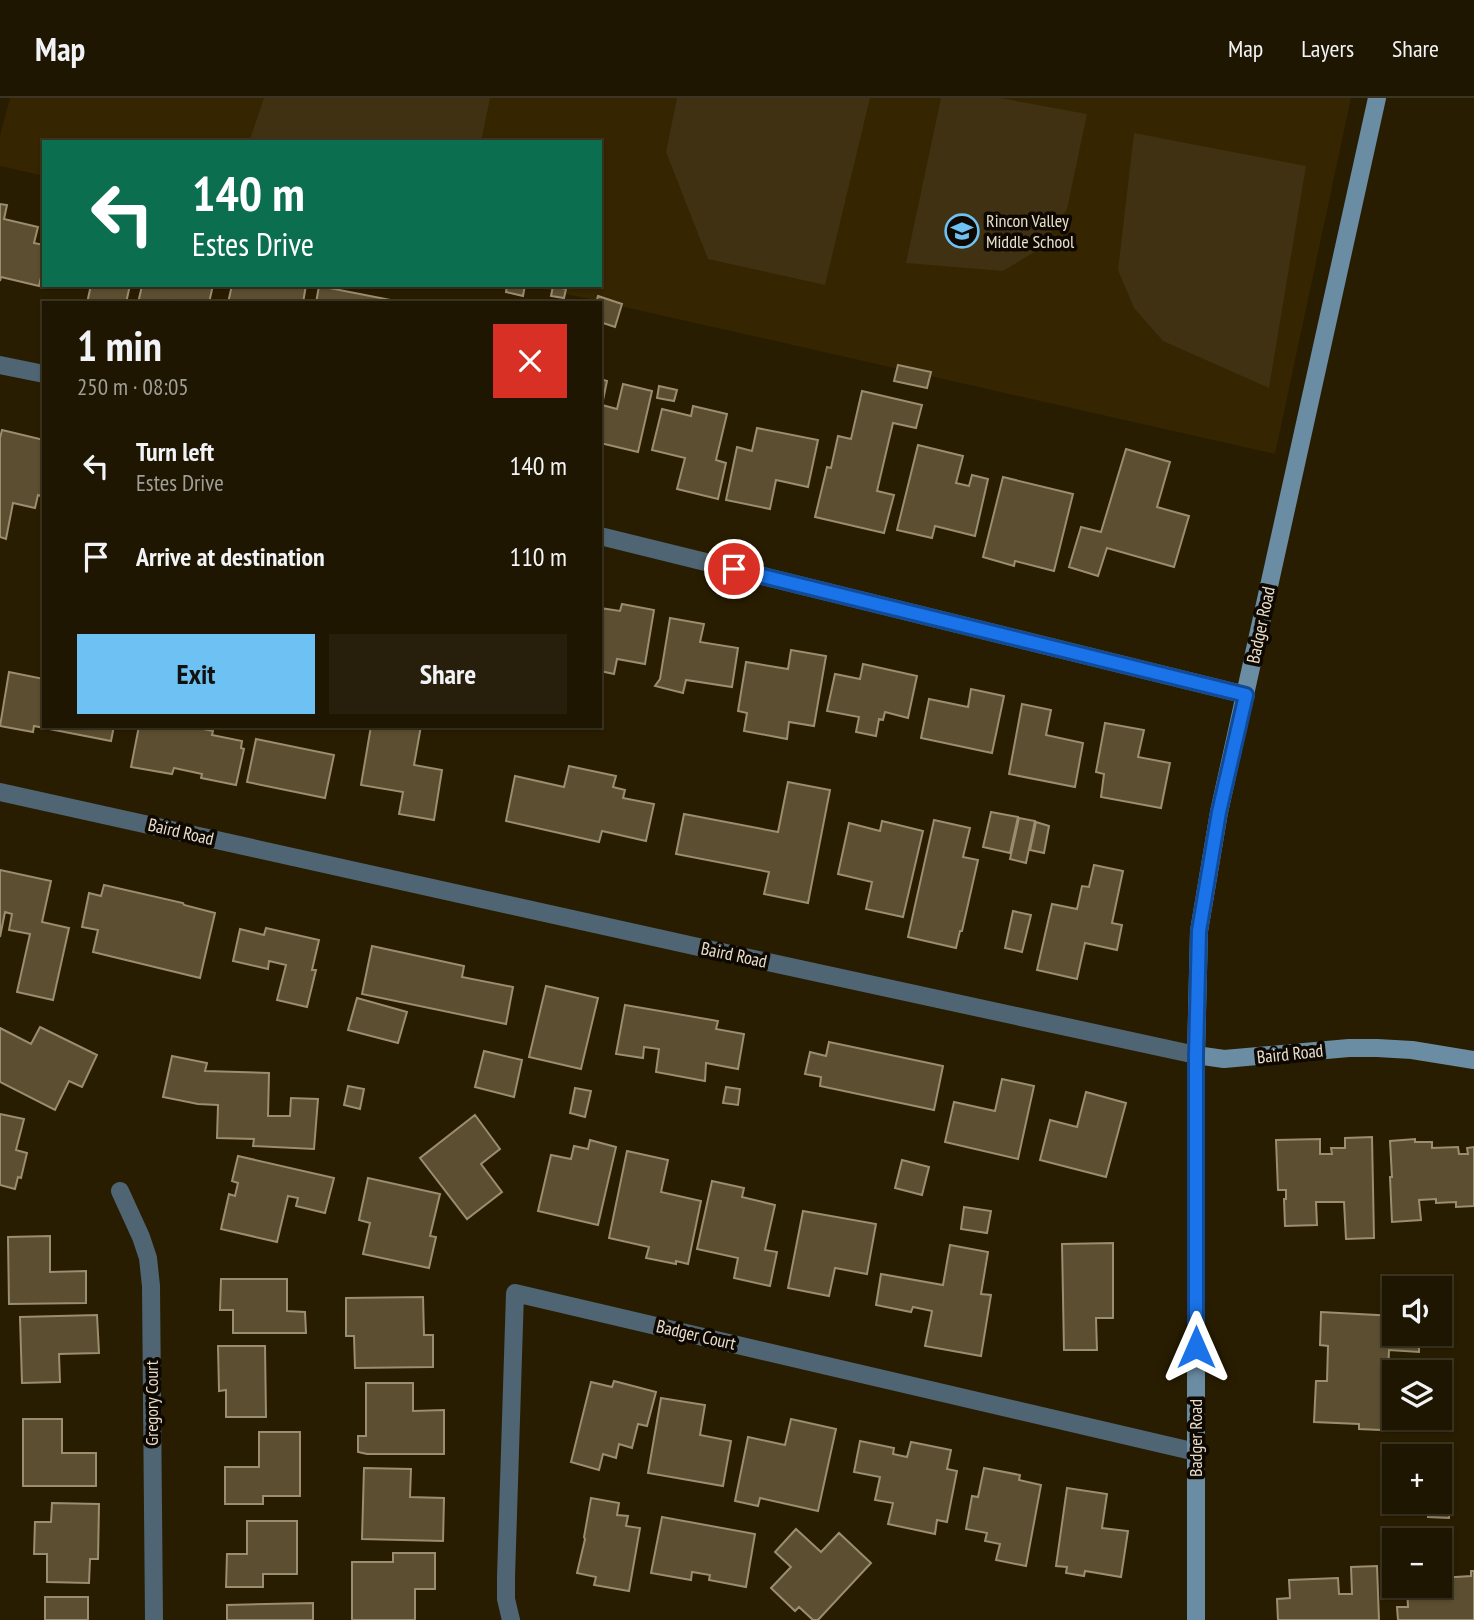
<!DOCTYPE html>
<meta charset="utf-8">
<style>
:root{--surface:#1f1601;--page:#271f0b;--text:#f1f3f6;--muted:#a19f99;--line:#3c3523;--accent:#6dc2f3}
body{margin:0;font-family:"PT Sans Narrow",sans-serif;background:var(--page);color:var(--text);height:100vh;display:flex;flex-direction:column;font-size:26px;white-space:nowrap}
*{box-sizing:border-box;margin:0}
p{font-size:23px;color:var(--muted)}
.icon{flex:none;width:38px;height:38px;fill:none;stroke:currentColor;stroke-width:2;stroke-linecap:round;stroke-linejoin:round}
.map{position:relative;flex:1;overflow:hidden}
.details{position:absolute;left:42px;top:203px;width:560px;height:427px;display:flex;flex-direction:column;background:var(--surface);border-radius:0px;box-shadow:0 2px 5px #0004,0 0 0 2px var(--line)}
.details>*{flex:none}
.banner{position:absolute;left:42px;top:42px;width:560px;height:147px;border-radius:0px;box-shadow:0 2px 5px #0004,0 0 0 2px var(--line);background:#0b6e4f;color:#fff;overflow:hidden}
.tools{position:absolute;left:1382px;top:1178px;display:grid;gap:14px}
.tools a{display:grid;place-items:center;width:70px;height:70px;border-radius:0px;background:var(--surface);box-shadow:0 2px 5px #0004,0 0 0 2px var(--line);font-size:35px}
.pin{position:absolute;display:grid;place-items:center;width:60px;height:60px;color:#fff;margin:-30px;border:4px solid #fff;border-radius:50%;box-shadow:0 2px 7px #0007}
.me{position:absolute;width:77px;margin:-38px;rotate:0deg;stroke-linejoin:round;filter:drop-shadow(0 0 5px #0008)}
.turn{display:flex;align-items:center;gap:24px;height:147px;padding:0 35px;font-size:32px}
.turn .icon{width:91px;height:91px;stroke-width:2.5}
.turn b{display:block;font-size:49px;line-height:60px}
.round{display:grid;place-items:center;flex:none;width:74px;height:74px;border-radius:0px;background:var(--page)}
.overview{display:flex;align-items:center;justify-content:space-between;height:119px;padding:0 35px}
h1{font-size:42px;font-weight:800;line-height:52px}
.action{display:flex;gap:14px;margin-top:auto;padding:14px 35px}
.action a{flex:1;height:80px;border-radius:0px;background:var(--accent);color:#111;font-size:28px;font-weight:800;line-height:80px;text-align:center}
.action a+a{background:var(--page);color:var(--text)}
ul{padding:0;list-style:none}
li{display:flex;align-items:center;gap:21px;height:91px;padding:0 35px}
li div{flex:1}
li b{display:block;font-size:26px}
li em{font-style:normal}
header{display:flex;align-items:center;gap:42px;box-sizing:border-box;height:98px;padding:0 35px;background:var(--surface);border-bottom:2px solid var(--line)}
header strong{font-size:33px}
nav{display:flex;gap:38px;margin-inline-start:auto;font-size:24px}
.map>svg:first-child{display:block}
</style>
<header>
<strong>Map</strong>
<nav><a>Map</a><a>Layers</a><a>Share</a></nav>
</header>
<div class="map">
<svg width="1474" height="1522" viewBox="0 0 1474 1522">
<rect width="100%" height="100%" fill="#291d01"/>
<!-- built -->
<path fill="#352500" d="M10 0H1351L1275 356 527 187H600V44H44V78L0 68V38Z"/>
<!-- green -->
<path fill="#3f3111" d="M264 0H490L481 44H249Z
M677 0H870L825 187 708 161 666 54Z
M941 0H1000L1087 16 1067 111 1041 150 1003 173 906 165Z
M1134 35 1306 68 1269 290 1163 243 1134 210 1118 172Z"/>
<!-- building -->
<path fill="#5c4e30" stroke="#9b8d6d" stroke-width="2" d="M0 106 7 107 4 121 38 129 34 145 44 147V166L39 188 1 179 0 183Z
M91 187H130L126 205H87Z
M148 187H213L209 205H185L173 202 172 205H138L142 188 148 189Z
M232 187H306L303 205H228Z
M507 187H525L523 198 506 194Z
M319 188 396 203V205H316Z
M553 188 566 191 564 200 551 198Z
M598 198 622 206 615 229 600 224V205H596Z
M898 267 931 274 927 290 894 283Z
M600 281 607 283 602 307 617 311 623 286 652 293 638 354 600 345Z
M659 288 677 292 674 303 657 300Z
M862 293 922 307 916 330 893 325 877 393 894 397 884 435 815 419 827 369 831 370 838 338 851 341Z
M693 308 727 316 716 362 726 365 718 401 677 391 685 360 652 352 662 311 691 318Z
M757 330 818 342 808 389 776 382 770 411 726 402 737 349 752 353Z
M2 332 44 342V399L38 397 35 410 13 405 6 441 0 439V340Z
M918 347 963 358 956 385 969 388 972 377 988 381 975 438 935 428 932 440 897 432Z
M1126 351 1170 364 1157 409 1189 418 1174 469 1107 450 1098 478 1069 469 1081 429 1101 434Z
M1003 379 1073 396 1054 473 1015 463 1014 468 983 459Z
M622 506 654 512 645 566 617 561 614 576 600 573V510L620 513Z
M670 520 704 526 700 544 738 550 732 589 686 582 683 595 655 588 660 581Z
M791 552 826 558 814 628 789 624 787 641 744 633 747 615 738 613 746 564 788 571Z
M863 566 917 578 908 620 885 614 883 622 879 621 876 638 856 634 859 619 827 613 835 576 860 581Z
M9 574 44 581V628H114L111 643 34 628 33 634 0 628Z
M971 591 1004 598 992 655 921 640 929 601 968 609Z
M1022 606 1051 612 1046 637 1083 645 1075 689 1009 676Z
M1105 625 1144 632 1138 659 1170 665 1161 710 1101 699 1104 676 1096 674Z
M139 628H188L213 633 212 637 242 643 241 650 244 651 236 687 201 680 202 676 174 670 172 676 131 669Z
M371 628H421L414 667 442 672 434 722 399 716 403 694 361 687Z
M256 641 334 657 325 700 247 684Z
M569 668 616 678 613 689 625 692 623 700 654 706 646 743 602 733 599 744 506 723 515 678 564 689Z
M788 684 830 692 808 805 764 796 769 774 676 756 684 716 778 734Z
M991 714 1018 719 1010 755 983 749Z
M1019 720 1035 723 1026 765 1010 761Z
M934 722 970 730 963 759 978 762 962 833H960L956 850 908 839Z
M882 723 923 733 903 819 866 811 872 784 838 776 849 725 880 733Z
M1036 724 1049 728 1044 755 1030 752Z
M1094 767 1123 773 1112 825 1122 827 1117 852 1085 845 1077 881 1037 872 1052 806 1077 811 1082 788 1089 789Z
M0 772 51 783 42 824 69 830 53 902 17 894 30 836 9 832 12 816 5 814 0 839Z
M104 787 183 805 184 807 215 815 200 880 93 854 98 832 82 829 89 795 101 798Z
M1013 813 1031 817 1022 854 1005 850Z
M266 830 319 842 312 872H316L307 909 277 902 286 867 269 863 268 871 233 863 240 831 264 837Z
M372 848 464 868 462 879 513 889 506 926 362 896Z
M546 888 598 900 581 971 529 959Z
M357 900 407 914 398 945 348 932Z
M625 907 718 923 716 931 744 936 738 971 706 965 705 983 656 974 659 951 644 949 643 960 616 956Z
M40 929 97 957 82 989 69 983 55 1012 0 984V930L31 946Z
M829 944 943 968 934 1012 820 988 821 979 805 976 810 954 826 958Z
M484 953 522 962 514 999 475 989Z
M172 958 207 965 205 973 269 975 268 1018H290L291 1000 318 1001 314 1051 253 1048 254 1041 217 1040 218 1007 198 1006 163 999Z
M1002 981 1034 988 1018 1061 945 1044 954 1004 995 1013Z
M348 988 364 991 360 1011 344 1007Z
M726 989 740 991 738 1007 723 1005Z
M575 990 591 993 585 1019 570 1015Z
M1086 994 1126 1005 1106 1079 1040 1062 1050 1022 1077 1029Z
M0 1016 24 1021 16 1052 27 1055 21 1080 18 1079 15 1091 0 1087Z
M475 1017 500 1051 481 1066 502 1094 467 1121 420 1060Z
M1372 1039 1374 1140 1346 1141 1344 1104H1316L1317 1127 1285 1128 1284 1101H1286V1092H1278L1276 1042 1320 1041V1056H1332L1331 1050H1345V1040Z
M1415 1041V1044H1432V1050L1458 1049 1459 1056H1468L1467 1050 1474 1049V1108L1456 1109V1104L1436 1105V1101L1419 1102 1421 1122 1392 1124 1390 1079H1392L1390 1043Z
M590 1042 616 1049 598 1127 538 1113 551 1057 571 1061 574 1048 588 1051Z
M627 1053 668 1062 661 1094 701 1103 688 1166 676 1163V1166L646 1160 649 1149 609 1140Z
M238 1058 334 1080 325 1115 296 1108 298 1100 288 1098 277 1144 221 1131 229 1096 235 1098 238 1085 232 1083Z
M902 1062 929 1069 922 1097 895 1090Z
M368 1080 440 1096 430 1138 436 1139 429 1170 363 1156 370 1125 359 1122Z
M712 1083 744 1090 742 1099 775 1107 765 1152 777 1154 770 1188 734 1180 738 1160 697 1151Z
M964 1109 991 1113 987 1135 961 1131Z
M803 1113 876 1126 867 1176 835 1170 829 1198 788 1190Z
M50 1138V1174L86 1173V1205L9 1206 8 1139Z
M1113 1145V1220H1096L1097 1252H1064L1062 1146Z
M950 1147 988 1154 981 1196 991 1197 981 1258 925 1248 932 1213 913 1209 911 1214 876 1207 881 1176 943 1187Z
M221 1181H287V1213L305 1214 306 1235H233V1212H220Z
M423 1199 424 1237H433V1269L355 1270 354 1238H346V1200Z
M1321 1214 1395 1218V1236H1419V1254L1389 1252 1387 1302H1395V1320H1403V1333L1359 1331V1326L1314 1324 1316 1283H1327L1328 1248 1320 1247Z
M97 1217 99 1255 59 1256 60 1284 22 1285 20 1219Z
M218 1248H265L266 1319H226V1292L219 1293Z
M614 1283 656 1294 647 1328 638 1326 632 1350 619 1346 616 1360 603 1356 599 1372 571 1364 591 1284 612 1289Z
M366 1285H413V1313L444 1312V1356H367L358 1354V1338H366Z
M661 1300 705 1307 700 1337 731 1343 723 1388 648 1375Z
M23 1321H62V1355H96V1388H23Z
M791 1321 836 1331 818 1413 760 1400 758 1408 735 1403 748 1339 785 1347Z
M259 1334H300V1398H263V1406H225V1369H259Z
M860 1343 894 1350 893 1356 907 1359 911 1344 951 1352 947 1371 957 1373 947 1424 937 1422 935 1436 888 1426 893 1405 875 1402 880 1379 854 1374Z
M364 1370 411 1371 410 1399 444 1400 443 1443 362 1441Z
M984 1370 1020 1377 1019 1382 1041 1387 1026 1468 996 1462 1000 1446 985 1443 987 1435 966 1431 972 1398 978 1399Z
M1067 1390 1107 1396 1102 1430 1128 1433 1121 1479 1085 1473 1084 1478 1066 1475 1067 1469 1056 1468Z
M591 1400 619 1405 617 1417 628 1418 626 1428 640 1430 629 1493 594 1487 596 1479 577 1475 585 1441 584 1439Z
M1440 1402 1450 1403 1449 1420 1428 1419 1429 1404H1440Z
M52 1405 99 1406 98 1461H90L89 1485 47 1484V1456H34L35 1424H51Z
M662 1419 755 1436 746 1489 709 1482 710 1477 692 1474 691 1482 651 1475Z
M247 1423H297V1476H263V1489H226L227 1456H247Z
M796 1431 821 1454 839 1435 871 1465 818 1522H813L799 1509 795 1513 771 1490 791 1469 775 1454Z
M393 1455H435V1491H415V1522H352V1464H393Z
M1377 1468 1379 1522H1278L1277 1501 1290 1500 1289 1482 1338 1480 1339 1496H1352L1351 1469Z
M1471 1473H1474V1522H1398L1397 1509H1408L1407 1488H1440V1480L1471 1478Z
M45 1499H88V1522H45Z
M313 1505V1522H227V1507Z"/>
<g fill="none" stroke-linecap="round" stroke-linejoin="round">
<!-- street -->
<path stroke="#4f6573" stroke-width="18" d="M0 267 44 276
M600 438 1246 597
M0 694 703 850 1196 957
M120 1093 141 1139 148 1160 151 1188 154 1522
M511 1522 506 1501V1479L515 1195 1196 1354"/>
<!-- secondary -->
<path stroke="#6a8da3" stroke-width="18" d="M1196 957 1224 961 1349 950H1377L1412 952 1474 962
M1196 1522V957L1199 833 1219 714 1377 0"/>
</g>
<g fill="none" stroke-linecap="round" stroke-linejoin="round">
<defs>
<path id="route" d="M734 471 1246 597 1219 714 1199 833 1196 957V1249"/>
</defs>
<!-- route casing -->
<use href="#route" stroke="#114b97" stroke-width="18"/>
<!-- route -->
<use href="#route" stroke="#1a73e8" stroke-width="12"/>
</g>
<!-- icons -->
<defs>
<symbol id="school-ring" viewBox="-11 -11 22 22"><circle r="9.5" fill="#0e0801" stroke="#6dc2f3" stroke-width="1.5"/><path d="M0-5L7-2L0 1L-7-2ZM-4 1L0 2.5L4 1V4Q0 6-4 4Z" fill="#6dc2f3"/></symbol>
</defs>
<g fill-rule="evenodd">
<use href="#school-ring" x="943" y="114" width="38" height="38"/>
</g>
<g text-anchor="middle" stroke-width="7" stroke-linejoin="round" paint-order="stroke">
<!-- poi labels -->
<g font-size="18" fill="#e7dfce" stroke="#0e0801" text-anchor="start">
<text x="986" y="129">Rincon Valley<tspan x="986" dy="21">Middle School</tspan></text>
</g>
<!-- street labels -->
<g font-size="18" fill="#e7dfce" stroke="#0e0801">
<text transform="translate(1261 527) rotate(-78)" y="6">Badger Road</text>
<text transform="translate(181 734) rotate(13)" y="6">Baird Road</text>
<text transform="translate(734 857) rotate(12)" y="6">Baird Road</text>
<text transform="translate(1290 956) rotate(-6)" y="6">Baird Road</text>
<text transform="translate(696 1237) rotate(13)" y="6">Badger Court</text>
<text transform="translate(152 1305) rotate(-90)" y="6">Gregory Court</text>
<text transform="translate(1196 1340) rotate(-90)" y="6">Badger Road</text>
</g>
</g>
</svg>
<div class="tools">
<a><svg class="icon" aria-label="sound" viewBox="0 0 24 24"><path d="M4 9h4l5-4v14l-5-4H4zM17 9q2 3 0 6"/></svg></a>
<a><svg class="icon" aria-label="layers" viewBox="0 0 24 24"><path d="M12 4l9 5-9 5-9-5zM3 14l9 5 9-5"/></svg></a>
<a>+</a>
<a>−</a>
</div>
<div class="pin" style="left:734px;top:471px;background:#d93025"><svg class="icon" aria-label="arrive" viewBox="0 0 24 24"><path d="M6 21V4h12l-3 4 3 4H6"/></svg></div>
<svg class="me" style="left:1196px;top:1249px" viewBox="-20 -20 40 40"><path d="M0-17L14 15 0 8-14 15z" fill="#1a73e8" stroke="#fff" stroke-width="4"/></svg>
<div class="banner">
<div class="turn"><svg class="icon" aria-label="left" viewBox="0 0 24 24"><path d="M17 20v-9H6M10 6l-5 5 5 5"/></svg><div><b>140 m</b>Estes Drive</div></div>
</div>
<section class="details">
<div class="overview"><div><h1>1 min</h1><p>250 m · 08:05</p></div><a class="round" style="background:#d93025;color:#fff"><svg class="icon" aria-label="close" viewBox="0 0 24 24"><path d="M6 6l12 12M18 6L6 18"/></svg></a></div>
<ul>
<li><svg class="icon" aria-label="left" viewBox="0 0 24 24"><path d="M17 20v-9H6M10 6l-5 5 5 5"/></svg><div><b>Turn left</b><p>Estes Drive</p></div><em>140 m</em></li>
<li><svg class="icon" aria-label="arrive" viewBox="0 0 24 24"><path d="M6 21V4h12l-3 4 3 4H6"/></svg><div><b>Arrive at destination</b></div><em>110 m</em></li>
</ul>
<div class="action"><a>Exit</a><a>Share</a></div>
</section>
</div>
